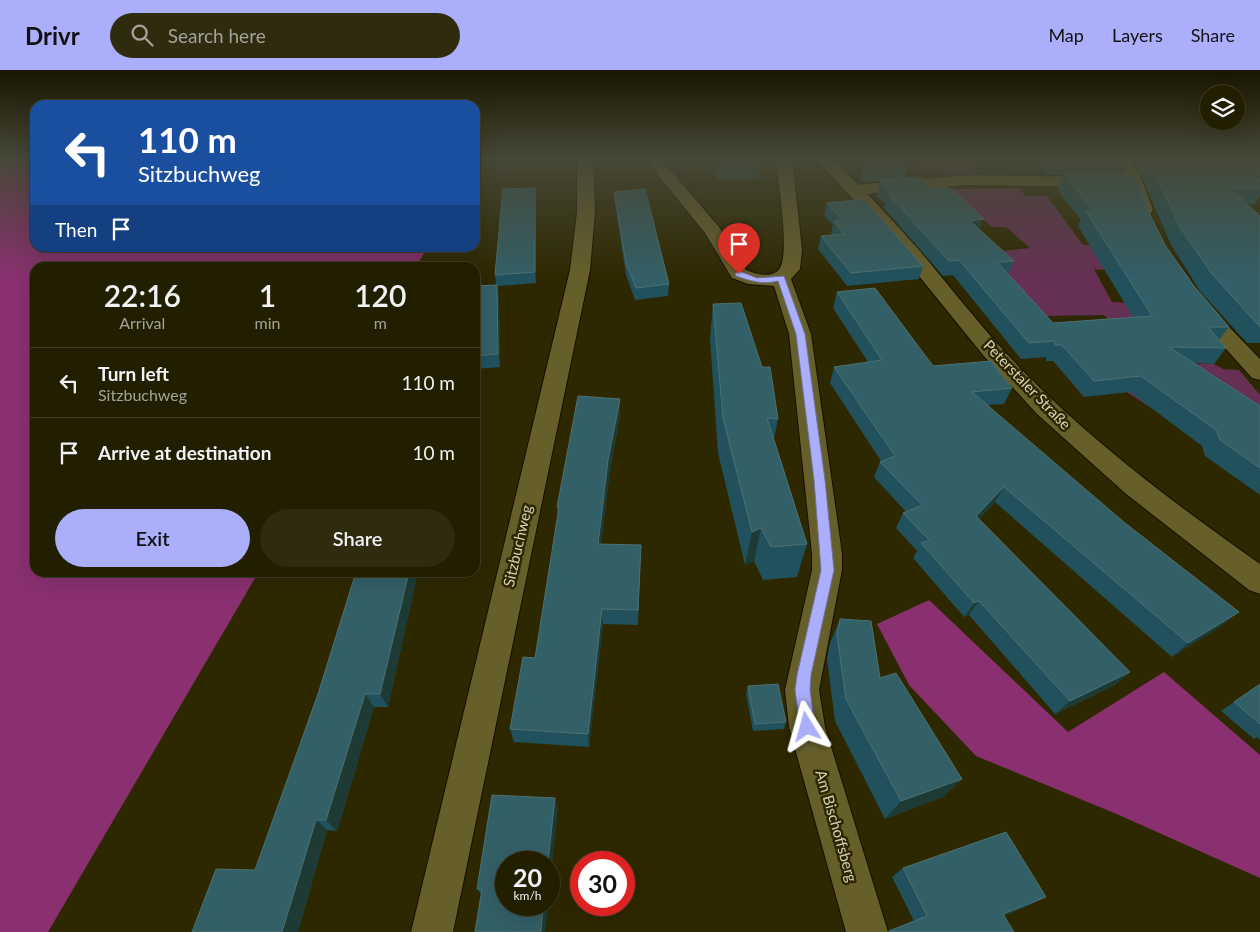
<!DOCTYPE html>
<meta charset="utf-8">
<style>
:root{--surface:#221e00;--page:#2e2b0f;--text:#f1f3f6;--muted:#a2a299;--line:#3f3c22;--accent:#abaffb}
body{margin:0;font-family:Lato,sans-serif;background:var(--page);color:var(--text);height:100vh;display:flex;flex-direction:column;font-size:19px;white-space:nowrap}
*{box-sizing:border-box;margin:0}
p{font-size:16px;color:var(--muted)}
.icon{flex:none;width:28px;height:28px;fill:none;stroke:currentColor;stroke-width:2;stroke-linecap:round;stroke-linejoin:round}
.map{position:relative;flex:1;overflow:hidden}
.panel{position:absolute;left:30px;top:192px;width:450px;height:315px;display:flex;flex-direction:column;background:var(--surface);border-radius:15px;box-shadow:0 5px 20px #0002,0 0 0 1px var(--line)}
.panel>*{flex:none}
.guide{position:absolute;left:30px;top:30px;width:450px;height:152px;border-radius:15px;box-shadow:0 5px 20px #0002,0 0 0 1px var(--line);background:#1a4fa0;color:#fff;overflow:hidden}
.controls{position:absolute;left:1200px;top:15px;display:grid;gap:10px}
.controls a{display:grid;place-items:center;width:45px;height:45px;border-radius:50%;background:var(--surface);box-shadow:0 5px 20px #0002,0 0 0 1px var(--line);font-size:25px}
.speed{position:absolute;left:495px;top:781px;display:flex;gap:10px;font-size:25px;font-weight:700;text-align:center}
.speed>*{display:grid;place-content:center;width:65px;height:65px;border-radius:50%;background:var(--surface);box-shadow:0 5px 20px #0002,0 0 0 1px var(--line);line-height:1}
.speed small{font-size:12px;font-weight:400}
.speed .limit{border:8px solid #d22;background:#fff;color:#111}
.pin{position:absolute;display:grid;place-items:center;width:42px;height:42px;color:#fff;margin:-51px -21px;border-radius:50% 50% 50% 0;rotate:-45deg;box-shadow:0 0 5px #0007}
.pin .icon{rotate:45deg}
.me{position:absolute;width:55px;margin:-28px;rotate:352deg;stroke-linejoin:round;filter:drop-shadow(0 0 4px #0008)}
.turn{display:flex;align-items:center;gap:18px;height:105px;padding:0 25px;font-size:22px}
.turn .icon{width:65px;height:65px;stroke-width:2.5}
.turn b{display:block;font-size:35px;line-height:42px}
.then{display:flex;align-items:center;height:48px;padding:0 25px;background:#0003;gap:10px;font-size:19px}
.eta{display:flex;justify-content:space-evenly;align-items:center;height:85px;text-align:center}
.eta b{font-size:30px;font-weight:600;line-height:35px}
.cta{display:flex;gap:10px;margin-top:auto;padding:10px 25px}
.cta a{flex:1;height:58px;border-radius:30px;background:var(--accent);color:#111;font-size:20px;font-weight:600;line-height:58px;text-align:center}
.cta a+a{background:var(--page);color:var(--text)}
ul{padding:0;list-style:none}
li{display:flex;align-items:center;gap:15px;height:70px;padding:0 25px;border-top:1px solid var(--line)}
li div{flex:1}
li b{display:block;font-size:19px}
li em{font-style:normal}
header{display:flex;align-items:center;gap:30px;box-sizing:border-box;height:70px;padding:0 25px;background:var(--accent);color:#111}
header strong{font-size:24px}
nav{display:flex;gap:28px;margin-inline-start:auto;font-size:18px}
.search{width:350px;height:45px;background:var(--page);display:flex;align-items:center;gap:12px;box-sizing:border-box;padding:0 18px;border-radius:28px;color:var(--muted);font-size:19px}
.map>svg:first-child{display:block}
</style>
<header>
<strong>Drivr</strong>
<div class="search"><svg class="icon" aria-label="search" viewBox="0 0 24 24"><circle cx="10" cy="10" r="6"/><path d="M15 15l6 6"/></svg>Search here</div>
<nav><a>Map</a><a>Layers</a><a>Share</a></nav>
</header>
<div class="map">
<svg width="1260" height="862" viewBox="0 0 1260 862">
<rect width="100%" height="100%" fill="#2e2800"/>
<!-- built -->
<path fill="#383100" d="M991 88H1108L1094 107 1060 106 1055 101 998 98Z"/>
<!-- green -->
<path fill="#663054" d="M933 88H978L984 95 970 96 977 105 948 106 937 98 919 99 910 90Z
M1019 118 1025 126H1047L1083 175 1118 177 1105 200 1094 199 1112 232 1165 235 1177 293 1214 294 1223 299 1239 300 1260 325V353L1148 336 1128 323 1109 303 1123 263 1104 245 1041 246 985 183 1030 178 1006 157H992L948 119Z"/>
<!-- forest -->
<path fill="#8a3070" d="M0 88H35V178H427L416 197 35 198V502L258 503 48 862H0Z
M929 530 1068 662 1164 602 1260 685V808L1119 745 976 686 909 615 877 554Z"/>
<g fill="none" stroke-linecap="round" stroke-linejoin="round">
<defs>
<path id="minor" d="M577 88H593L595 142 590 200 453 862H411L570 200 577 142Z
M644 88H660L719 157 746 200C756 204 775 210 781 196 789 176 778 112 776 88H792L802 180 800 199 791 209 811 264 842 484V500L819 620 825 657 888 862H846L789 657 785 620 812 500V484L789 264 774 216 748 214 732 208 705 163Z
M1113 88H1129L1140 105 1153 140 1150 144H1138L1135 140 1124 105Z
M965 105 1098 107 1104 108 1106 112 1104 116 1098 117 965 115 855 125 849 124 847 120 849 116 855 115Z
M1198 230 1205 232 1260 289V310L1252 308 1191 240 1188 236 1191 232Z"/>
<path id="secondary" d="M815 88H832C862 118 892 149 920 181 955 223 988 266 1026 304 1097 376 1178 436 1260 494V524L1249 520 1125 423 1037 344 983 285 885 164Z"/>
</defs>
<!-- minor casing -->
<use href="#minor" stroke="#151000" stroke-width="2"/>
<!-- secondary casing -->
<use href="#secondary" stroke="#151000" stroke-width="2"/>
<!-- minor -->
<use href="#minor" fill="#675f2a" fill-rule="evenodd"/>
<!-- secondary -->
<use href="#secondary" fill="#675f2a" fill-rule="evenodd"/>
</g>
<!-- wall -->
<path fill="#20515d" d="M713 88H761L758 109H718Z
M910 88 904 108 931 119 980 160 1014 191 1008 204 1053 253 1133 247 1078 156 1081 150 1057 119 1064 105H1046L1033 88H1128L1130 91 1122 105 1151 147 1165 175 1194 216 1229 257 1219 270 1226 278 1214 294 1195 293 1260 336V425L1205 386 1202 376 1130 322 1084 327 1053 291H1046V287L1021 289 953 205 943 206 884 138 885 134 876 125 880 111 863 112 860 110 865 89Z
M1131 88H1260V126L1254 135 1247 134 1260 146V273H1247L1200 221 1171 175 1142 107Z
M614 122 669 214 668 226 635 230 626 205 615 133Z
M536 128V213L497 216 499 228 500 297 475 299V216L496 215 495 205Z
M827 133 923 196 919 209 847 216 818 179 821 166 832 165 831 164 833 155 824 145Z
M837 222 933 296 1012 318 1004 334 988 335 1221 556 1172 587 995 432 979 449 1130 602 1115 615 1055 644 969 545 964 547 913 488 917 481 896 458 903 443 906 442 874 407 880 392 881 391 830 313 834 297 868 292 833 238Z
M713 234 778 349 774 369 807 474 797 507 763 510 754 491 745 495 718 383 710 268Z
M620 345 609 407 601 474 641 475 638 555 603 554 589 677 514 672 510 659 535 588 558 444 557 437Z
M356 502H418L388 637H374L337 761 327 760 298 862H192L255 800 318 624Z
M840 549 880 608 962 709 943 727 885 749 835 651 827 589 830 573Z
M1260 614V670L1257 667 1254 669 1221 641Z
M748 616 786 652 784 659 753 661 746 623Z
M558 739 506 835H548L545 862H475L481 824 477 819Z
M903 798 1030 835 1004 846 1014 862H887L914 851 892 807Z"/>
<!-- shaded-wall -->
<path fill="#1d3b34" d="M535 118 536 128V213L535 202Z
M984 149 978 164 970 151Z
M497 215 499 228 500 297 498 284Z
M620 329V345L609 407 599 489 598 474 608 390Z
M1004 417 995 432 967 461 976 446Z
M761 458 754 491 745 495 752 462Z
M409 502H418L388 637 380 624Z
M979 531 969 545 964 547 974 533Z
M602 539 603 554 589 677 588 664Z
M1239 542 1221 556 1172 587 1188 573Z
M1130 602 1115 615 1055 644 1070 631Z
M365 624 374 637 337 761 326 750Z
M962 709 943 727 885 749 901 731Z
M555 728 558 739 549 824V792H548Z
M316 750 327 760 298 862H282Z
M1046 827 1030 835 988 852 1003 844Z
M543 835H548L545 862H541Z"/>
<!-- building -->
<path fill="#335f67" stroke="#4d7173" d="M871 88H910L868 92 865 89Z
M1052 88H1128L1130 91 1053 90Z
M1148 88H1260V111H1256L1260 115V119L1230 118 1260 146V257L1212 204 1181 159Z
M1064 104 1136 105 1151 147 1165 175 1194 216 1229 257H1208L1226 278 1169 277 1260 336V398L1220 370 1216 360 1141 306 1094 311 1062 275H1055V271L1029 273 959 190 949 191 888 124 894 123 880 110 920 107 931 119 949 117 984 149 970 151 1014 191 997 192 1053 253 1152 246 1086 141H1094Z
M535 118V202L495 205 503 119Z
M645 119 669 214 636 218 626 193 614 122Z
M864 129 923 196 851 203 821 166 844 164 834 151 842 150 827 133Z
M497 215 498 284 475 286V216Z
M875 218 933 296 991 291 1012 318 972 322 1125 453 1239 542 1188 573 1004 417 976 446 1130 602 1070 631 979 531 974 533 921 473 929 470 903 443 922 435 880 392 895 386 834 297 882 290 837 222Z
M741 233 762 297H770L778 349 767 348 807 474 771 477 761 458 752 462 723 348 713 234Z
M578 326 620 329 608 390 598 474 641 475 638 540 602 539 588 664 510 659 523 587 535 588 559 437H557Z
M356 502H409L380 624H365L326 750H316L282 862H192L216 799 255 800 318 624Z
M840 549 871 551 880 608 896 603 962 709 901 731 846 629 837 565Z
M778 614 786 652 755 654 748 616Z
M1260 614V654L1234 632Z
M492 725 555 728 548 792H506V835H543L541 862H475L482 819H477Z
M1006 762 1046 827 1003 844 1014 862H889V861L927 846 903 798Z"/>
<!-- sky -->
<linearGradient id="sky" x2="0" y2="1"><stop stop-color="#191600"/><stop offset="0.42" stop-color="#464837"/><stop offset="1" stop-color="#464837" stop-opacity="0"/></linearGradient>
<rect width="1260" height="209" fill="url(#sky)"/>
<!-- route -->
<path fill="#abaffb" stroke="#6f72a3" d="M739 201 757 208 784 206 805 264 825 410 834 500 811 605 810 620 815 657 812 662 807 664 802 662 800 657 795 620 797 605 821 500 814 410 796 264 778 211C762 215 751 211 736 206L735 204Z"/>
<g text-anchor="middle" stroke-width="5" stroke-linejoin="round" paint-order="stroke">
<!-- street labels -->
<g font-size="15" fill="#d7d3b8" stroke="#2e2800">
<text transform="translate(1027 315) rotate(46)" y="5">Peterstaler Straße</text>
<text transform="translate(518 476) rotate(-77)" y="5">Sitzbuchweg</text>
<text transform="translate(836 756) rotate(74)" y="5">Am Bischoffsberg</text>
</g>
</g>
</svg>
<div class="controls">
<a><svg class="icon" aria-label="layers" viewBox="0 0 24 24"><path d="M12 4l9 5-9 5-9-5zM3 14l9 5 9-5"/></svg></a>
</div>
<div class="speed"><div>20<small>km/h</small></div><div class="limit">30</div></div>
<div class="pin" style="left:739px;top:204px;background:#d93025"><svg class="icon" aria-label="arrive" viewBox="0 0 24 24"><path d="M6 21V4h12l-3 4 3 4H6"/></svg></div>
<svg class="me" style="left:807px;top:657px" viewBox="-20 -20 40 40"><path d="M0-17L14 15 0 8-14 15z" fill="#abaffb" stroke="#fff" stroke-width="4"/></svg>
<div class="guide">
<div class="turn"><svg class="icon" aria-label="left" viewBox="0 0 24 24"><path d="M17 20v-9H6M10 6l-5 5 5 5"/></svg><div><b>110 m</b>Sitzbuchweg</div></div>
<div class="then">Then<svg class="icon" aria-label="arrive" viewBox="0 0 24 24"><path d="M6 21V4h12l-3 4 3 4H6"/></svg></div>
</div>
<section class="panel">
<div class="eta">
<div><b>22:16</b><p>Arrival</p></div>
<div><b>1</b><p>min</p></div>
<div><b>120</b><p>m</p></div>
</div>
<ul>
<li><svg class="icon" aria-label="left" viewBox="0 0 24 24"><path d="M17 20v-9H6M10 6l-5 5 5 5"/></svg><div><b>Turn left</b><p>Sitzbuchweg</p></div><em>110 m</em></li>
<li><svg class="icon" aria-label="arrive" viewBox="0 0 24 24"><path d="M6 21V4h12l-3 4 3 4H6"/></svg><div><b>Arrive at destination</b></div><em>10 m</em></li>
</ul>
<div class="cta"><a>Exit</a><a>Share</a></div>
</section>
</div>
